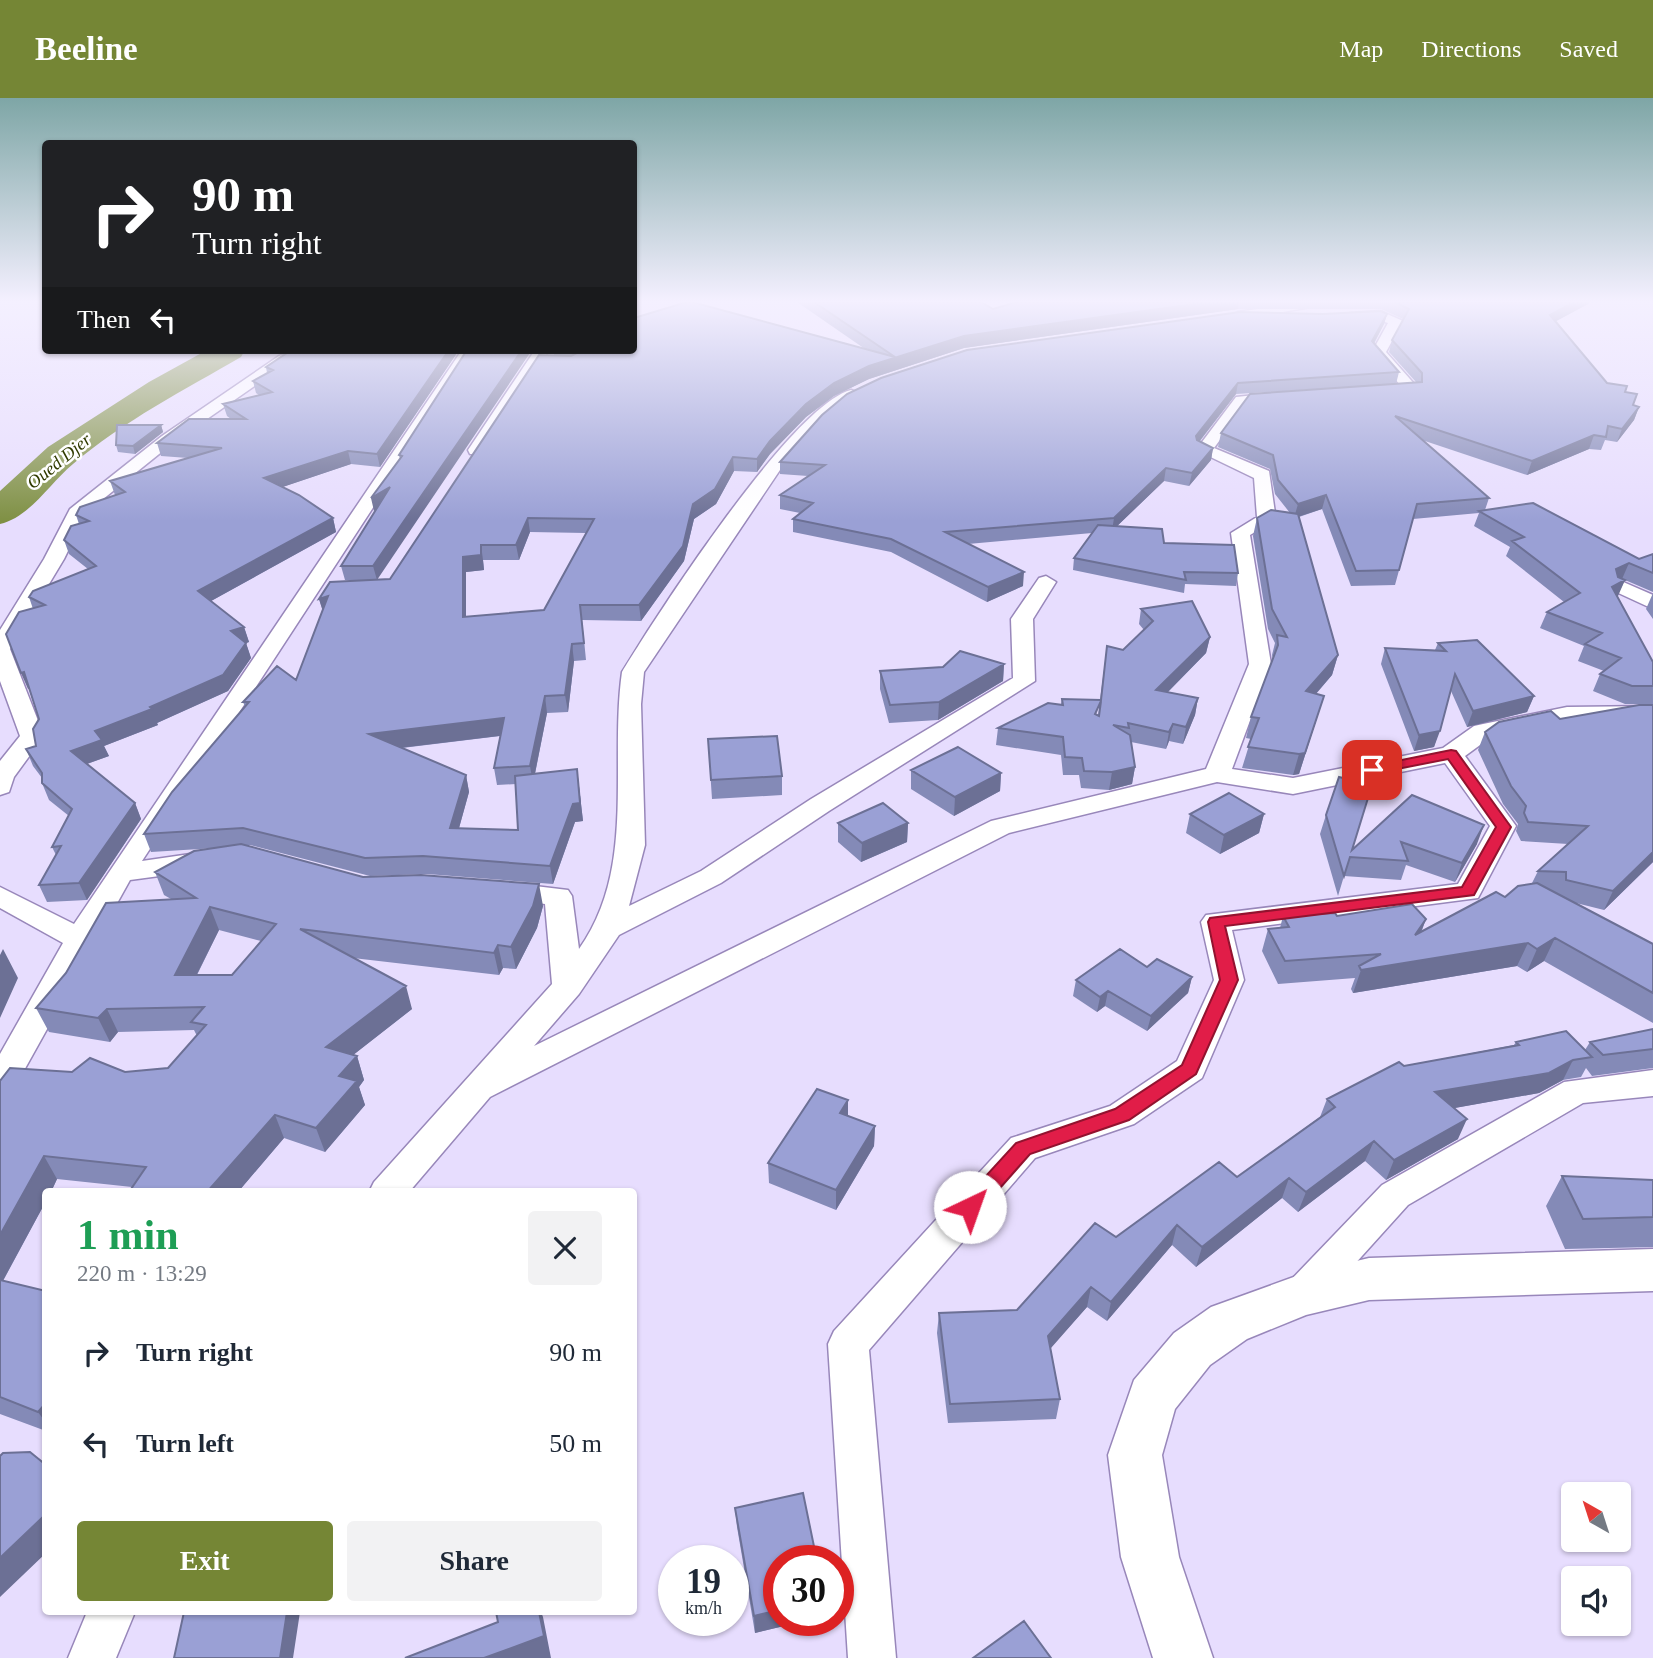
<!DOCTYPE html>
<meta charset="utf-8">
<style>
:root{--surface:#fff;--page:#f2f2f3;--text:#1f2937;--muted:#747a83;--accent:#758635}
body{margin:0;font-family:Georgia,serif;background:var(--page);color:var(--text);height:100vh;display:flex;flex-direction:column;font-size:26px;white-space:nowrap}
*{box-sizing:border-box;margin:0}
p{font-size:23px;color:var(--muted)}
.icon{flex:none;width:38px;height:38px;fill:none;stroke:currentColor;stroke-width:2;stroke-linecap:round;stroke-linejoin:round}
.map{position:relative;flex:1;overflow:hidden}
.side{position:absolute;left:42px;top:1090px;width:595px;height:427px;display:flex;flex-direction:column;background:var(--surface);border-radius:7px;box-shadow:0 2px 5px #0004}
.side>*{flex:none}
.guide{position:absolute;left:42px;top:42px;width:595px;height:214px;border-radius:7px;box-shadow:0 2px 5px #0004;background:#202124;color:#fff;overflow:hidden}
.needle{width:46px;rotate:321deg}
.buttons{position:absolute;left:1561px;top:1384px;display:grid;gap:14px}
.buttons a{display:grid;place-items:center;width:70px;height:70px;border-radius:7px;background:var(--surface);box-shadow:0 2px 5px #0004;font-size:35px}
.speed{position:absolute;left:658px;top:1447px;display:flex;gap:14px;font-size:35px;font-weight:700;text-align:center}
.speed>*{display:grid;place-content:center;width:91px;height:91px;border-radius:50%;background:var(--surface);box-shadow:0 2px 5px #0004;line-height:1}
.speed small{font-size:18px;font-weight:400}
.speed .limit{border:10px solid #d22;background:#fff;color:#111}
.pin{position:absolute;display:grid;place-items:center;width:60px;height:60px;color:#fff;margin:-30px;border-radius:14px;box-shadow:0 4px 10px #0006}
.me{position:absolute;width:77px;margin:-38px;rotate:42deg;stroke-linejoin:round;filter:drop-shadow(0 0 5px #0008)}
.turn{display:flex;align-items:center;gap:24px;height:147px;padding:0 35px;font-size:32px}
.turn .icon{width:91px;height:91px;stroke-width:2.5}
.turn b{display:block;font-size:49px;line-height:60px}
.then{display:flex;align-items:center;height:66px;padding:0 35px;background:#0003;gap:14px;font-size:26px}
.round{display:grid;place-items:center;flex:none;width:74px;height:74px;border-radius:7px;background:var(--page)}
.summary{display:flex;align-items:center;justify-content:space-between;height:119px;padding:0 35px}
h1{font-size:42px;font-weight:600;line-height:52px;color:#1e9e55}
.button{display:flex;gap:14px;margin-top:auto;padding:14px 35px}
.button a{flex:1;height:80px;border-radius:7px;background:var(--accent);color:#fff;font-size:28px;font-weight:600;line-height:80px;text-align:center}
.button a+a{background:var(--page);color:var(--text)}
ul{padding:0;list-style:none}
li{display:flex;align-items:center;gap:21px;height:91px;padding:0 35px}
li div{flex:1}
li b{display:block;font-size:26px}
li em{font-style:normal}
header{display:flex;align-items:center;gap:42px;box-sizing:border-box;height:98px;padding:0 35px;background:var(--accent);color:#fff}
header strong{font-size:33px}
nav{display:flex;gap:38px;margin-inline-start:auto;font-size:24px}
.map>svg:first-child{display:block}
</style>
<header>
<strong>Beeline</strong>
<nav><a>Map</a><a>Directions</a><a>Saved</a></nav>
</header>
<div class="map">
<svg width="1653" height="1560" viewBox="0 0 1653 1560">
<rect width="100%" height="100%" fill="#e7ddfe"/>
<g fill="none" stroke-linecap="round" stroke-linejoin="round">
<!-- river -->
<path fill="#7f9044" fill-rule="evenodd" d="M207 252H245L241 259C186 291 122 324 73 366 50 385 30 419 0 426V393L48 349 149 284Z"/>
<defs>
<path id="minor" d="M1304 204H1339L1238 222 1231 218 1238 214Z
M1380 213 1403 223 1386 254 1417 289V295L1380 297V291L1401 288 1372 254 1388 225C1374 219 1354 228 1343 219L1350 215Z
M298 252H320L289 264 174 344 87 414 64 461 10 551 44 638 14 679 9 694 0 697V663L20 638 0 583V532L44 461 70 411 162 338 279 258Z
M462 252H476L142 763 204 754 214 757 218 763 214 769 204 772 130 782 12 994 0 998V956L63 845 0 810V789L74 826Z
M535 252H549L482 356H470L468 352Z
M851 292 856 294V300L820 327 784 366 644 574 641 606 645 747 629 808 701 773 811 701 1013 580 1011 521 1039 480 1046 478 1056 484 1033 521 1035 583 829 713 721 785 619 837 579 896 534 948 991 723 1206 671 1249 566 1231 435 1257 419 1254 380 1196 352 1236 299 1285 294 1293 299 1285 304 1246 306 1214 350 1269 373 1276 422 1250 437 1271 566 1232 671 1293 680 1443 650 1474 628 1483 626 1567 609 1653 608V622L1567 623 1491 639 1465 658 1516 728 1478 800 1232 832 1244 882 1202 980 1134 1026 1035 1060 869 1252 896 1560H848L828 1246 834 1233 1011 1040 1110 1008 1177 963 1214 882 1201 824 1206 817 1458 786 1490 728 1445 665 1293 696 1217 684 1009 735 490 999 409 1094H369L374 1084 552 886 545 806 492 799 488 793 492 787 502 784 568 792 572 798 579 851C637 770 609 666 622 574 657 517 792 307 851 292Z
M1621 483 1653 497V511L1614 493 1611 489Z
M1653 972V998L1583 1005 1408 1107 1316 1209 1302 1214 1288 1209 1283 1197 1288 1185 1382 1087 1564 984Z
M87 1514H135L116 1560H68Z"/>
<path id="tertiary" d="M1653 1151V1193L1369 1202 1306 1217 1247 1241 1210 1267 1175 1311 1162 1357 1179 1459 1213 1560H1153L1121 1459 1108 1357 1134 1282 1174 1235 1211 1209 1302 1176 1369 1160Z"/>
</defs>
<!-- minor casing -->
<use href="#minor" stroke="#9887ba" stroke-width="3"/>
<!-- tertiary casing -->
<use href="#tertiary" stroke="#9887ba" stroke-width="3"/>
<!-- minor -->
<use href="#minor" fill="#fff" fill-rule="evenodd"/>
<!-- tertiary -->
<use href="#tertiary" fill="#fff" fill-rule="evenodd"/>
</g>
<!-- wall -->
<path fill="#848ab7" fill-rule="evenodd" d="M797 204H981L993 211 1017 204H1589L1588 206 1556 223 1607 285 1625 294 1633 307 1639 309 1634 322 1617 344 1605 342 1601 352 1589 351 1527 377 1422 342 1489 400 1485 412 1639 461 1653 456V494L1625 482 1617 498 1653 564V606H1625L1593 593 1600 576 1604 573 1578 563 1584 548 1540 530 1547 514 1564 504 1506 458 1510 449 1474 428 1479 415 1413 421 1395 487 1351 488 1322 411 1299 419 1338 557 1332 577 1316 596 1324 598 1299 676 1293 677 1242 670 1251 641 1246 640 1251 619 1273 562 1272 557 1275 545 1268 531 1253 438 1257 420 1290 415 1275 396 1270 371 1218 349 1221 335 1416 284 1389 254 1392 242 1403 221 1381 211H1238L964 250 869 281 834 298 806 319 770 356 757 374 734 373 716 406 694 421 684 463 641 523 582 522 586 562 574 563 568 614 547 615 535 676 577 671 583 723 575 724 553 786 427 776 370 778 250 747 246 748 363 779 543 808 537 830 516 871 503 870 499 877 353 860 412 911 353 957 357 958 364 982 359 989 365 1007 325 1054 284 1040 238 1094H129L132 1089 57 1081 51 1094H46V1103L3 1183 46 1193V1333L0 1316V983L72 974H125L168 970 197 938 194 932 118 934 110 944 49 934 36 910 171 801 164 797 155 774 216 750 151 754 144 736 245 609 243 604 296 582 323 513 319 501 357 482H345L341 468 376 412 374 413 400 361 399 357 467 252 377 481H390L573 257H554L553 252 865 251ZM530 434 586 435 544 512 466 519V474L484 472 483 462H519ZM500 638 494 670 497 687 516 686 518 732 459 730 469 694 466 677 402 650ZM219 832 261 843 232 877H197Z
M1323 216H1387L1384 226 1374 246 1399 274 1396 286 1236 296 1200 343 1213 350 1211 362 1189 388 1164 383 1117 428 1164 445 1238 475 1236 488 1185 486 1184 495 1073 472 1074 460 1092 435 968 446 1023 488 987 504 891 454 793 434V421L800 415 780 411V397L808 378 780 376V364Z
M459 252 380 369 351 366 282 389 333 420 336 434 211 503 244 529 249 544 246 545 251 560 228 593 157 625 158 627 104 648 109 658 87 666 135 705 141 721 87 802 47 804 39 787 56 757 52 749 69 718 49 702 42 685V680L33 668 26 651 36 648 39 621 29 591H28L33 511 29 499 88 471 69 456 64 442 79 426 76 417 115 397 110 383 188 360 161 358 157 345 231 321 227 318 223 306 259 297 256 295 253 283 267 275 266 269Z
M161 327 163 334 135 356 118 354 116 347Z
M1653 495V521L1646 511Z
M1141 511 1210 539 1206 555 1168 594 1198 600 1195 617 1183 646 1169 643 1166 651 1131 644 1135 669 1132 686 1109 692 1081 690 1079 677H1063L1061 657 996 647 998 630 1061 606 1062 601 1100 602 1107 548 1123 552 1144 532 1139 526ZM1100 605 1098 618 1095 616Z
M1438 545 1534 598 1527 614 1467 629 1451 593 1434 649 1414 653 1381 566 1385 550 1435 552Z
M1004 566 1003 583 938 622 889 625 880 591V573Z
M1560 621 1653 764 1604 812 1576 805 1653 846V925L1544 863 1527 874 1517 868 1353 895 1351 891 1355 880 1278 886 1262 853 1268 831 1280 830 1283 818H1337L1426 821 1421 835 1505 799 1532 785 1538 773 1568 746 1521 743 1516 733 1518 726 1503 706 1478 652 1485 634Z
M708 641 782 678V697L712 701Z
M911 672 1001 675 1000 693 954 718 911 691Z
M1412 697 1477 746 1455 784 1406 767 1401 782 1344 778 1338 798 1320 736 1326 717 1352 752Z
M1190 716H1264L1259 735 1220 756 1186 735Z
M838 725H908L907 744 861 764 838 744Z
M1147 869 1192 879 1188 895 1147 933 1105 908 1097 914 1073 898 1076 882Z
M1653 931V970L1592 978 1586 970 1581 979 1563 982 1539 995 1454 1010 1458 1041 1386 1082 1365 1063 1298 1114 1282 1100 1196 1169 1172 1147 1107 1223 1087 1209 1050 1250 1060 1301 1056 1321 948 1325 937 1235 939 1215 1017 1212 1116 1139 1237 1079 1320 1019 1327 1001 1404 968 1514 947 1516 944 1585 952 1590 944Z
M848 1002V1018L875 1028 874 1048 836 1112 769 1085 768 1065Z
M1562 1078 1653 1082V1149L1565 1151 1546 1108Z
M735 1410 779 1522H809L755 1535 737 1429Z"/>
<!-- shaded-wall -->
<path fill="#6c7095" d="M1209 204H1239L1238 211 964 250 869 281 834 298 806 319 770 356 757 374V361L770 343 806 306 834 285 869 268 964 238Z
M1574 204H1589L1588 206 1547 228 1550 217Z
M1387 216 1384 226 1369 254 1372 243Z
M449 252H459L380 369 377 356Z
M522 252H532L377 482 373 468Z
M1238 285 1236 296 1194 350 1196 338Z
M1639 309 1634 322 1617 344 1622 331Z
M161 327 163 334 135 356 133 348Z
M1594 337 1589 351 1527 377 1532 363Z
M1213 350 1211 362 1189 388 1192 375Z
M348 353 351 366 268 394 264 380Z
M733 359 734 373 716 406 694 421 684 463 641 523 639 507 693 406Z
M1166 370 1164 383 1112 433 1114 420Z
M390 389 393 403 374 413 371 400Z
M1326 397 1322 411 1294 420 1298 406Z
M333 420 336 434 202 508 198 493Z
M528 420 530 434 519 462 516 447Z
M481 447 483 462 484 472 466 474V535L463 519V459Z
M1629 465 1622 481 1610 487 1616 471Z
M1024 474 1023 488 987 504 988 489Z
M1625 482 1618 498 1606 505 1612 489Z
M328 498 324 517 319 501Z
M244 529 249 544 246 545 251 560 228 593 157 625 158 627 104 648 109 658 78 669 71 653 95 633 150 609 231 533Z
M1210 539 1206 555 1153 609 1156 592Z
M572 546 574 563 568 614 565 597Z
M1338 557 1332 577 1300 614 1306 593Z
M1004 566 1003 583 938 622 939 604Z
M24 574 31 590 28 591 21 575Z
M545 598 547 615 533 685 530 668Z
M1324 598 1299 676 1293 677 1299 656Z
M1534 598 1527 614 1467 629 1473 613Z
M1198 600 1195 617 1183 646 1186 629Z
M504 620 507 637 374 653 369 636Z
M1173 626 1169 643 1166 651 1169 634Z
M1440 633 1434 649 1414 653 1419 637Z
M1135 669 1132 686 1109 692 1112 674Z
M577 671 583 723 575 724 553 786 550 768Z
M1001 675 1000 693 954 718 955 699Z
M466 677 469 694 454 748 450 730Z
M135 705 141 721 87 802 79 785Z
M1264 716 1259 735 1220 756 1224 737Z
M908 725 907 744 861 764 862 745Z
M1484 727 1477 746 1455 784 1462 765Z
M1653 754V764L1604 812 1613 793Z
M539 786 543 808 537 830 516 871 511 849Z
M210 809 219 832 185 900 175 877Z
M1426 821 1417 844 1415 837Z
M1555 840 1544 863 1527 874 1537 851Z
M1528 845 1517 868 1353 895 1361 872Z
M498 847 503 870 499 877 494 855Z
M3 851 18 880 0 920V857Z
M1192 879 1188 895 1147 933 1151 918Z
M406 888 412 911 334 972 326 949Z
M1108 893 1105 908 1097 914 1100 899Z
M107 911 118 934 110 944 98 920Z
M357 958 364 982 359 989 365 1007 325 1054 316 1030 339 978Z
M1573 962 1563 982 1539 995 1427 1015 1435 994Z
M848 1002V1022L840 1015Z
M275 1017 284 1040 238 1094H207Z
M1467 1021 1458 1041 1386 1082 1394 1062Z
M875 1028 874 1048 836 1112V1092Z
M1374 1043 1365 1063 1298 1114 1306 1094Z
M44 1058 57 1081 51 1094H46V1103L0 1188V1137Z
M1289 1080 1282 1100 1196 1169 1202 1149Z
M1177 1127 1172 1147 1107 1223 1111 1204Z
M1091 1189 1087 1209 1044 1258 1048 1238Z
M46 1305V1325L38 1314Z
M46 1416V1455L0 1499V1460Z
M779 1512V1522H809L755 1535 754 1518Z
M287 1514H300L293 1560H280Z
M539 1514H541L543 1519 551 1560H484Z"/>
<!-- building -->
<path fill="#9aa0d5" stroke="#6c7095" stroke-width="2" fill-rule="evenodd" d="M687 204H692L895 259 814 204H981L993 211 1017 204H1209L964 238 869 268 834 285 806 306 770 343 757 361 733 359 715 391 693 406 683 448 639 507H580L584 545 572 546 565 597 545 598 530 668 494 670 504 620 369 636 466 677 450 730 518 732 515 678 577 671 580 705 573 706 550 768 423 758 365 760 243 730 144 736 172 694 249 604H243L277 568 296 582 328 498 319 501 330 484 390 481 539 257 571 258 581 253 580 252H634V220ZM528 420 594 421 544 512 463 519V459L481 457V447H516Z
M1395 204H1574L1550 217 1607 285 1627 288 1625 294 1637 296 1633 307 1639 309 1622 331 1608 328 1606 339 1594 337 1532 363 1395 318 1489 400 1417 406 1399 472 1356 473 1326 397 1298 406 1278 382 1273 357 1221 335 1250 296 1422 284V275L1392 242 1409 211Z
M1381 213 1387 216 1372 243 1399 274 1238 285 1196 338 1197 342 1213 350 1192 375 1166 370 1114 420 945 434 1024 474 988 489 891 441 793 421 813 405 780 397 825 367 780 364 822 317 847 296 881 280 967 252 1240 214 1323 216Z
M296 252H449L377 356 348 353 264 380 299 397 333 420 198 493 244 529 231 533 246 545 223 577 150 609 152 611 95 633 102 642 71 653 135 705 79 785 39 787 61 748 52 749 72 711 42 685V675L26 651 36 648 33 631 39 621 24 574 21 575 6 536 19 514 45 507 29 499 33 493 96 468 64 442 71 428 89 423 76 417 80 409 125 394 110 383 222 350 157 345 189 321H246L223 306 272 294 253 283 273 272 266 269 287 255Z
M467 252H522L373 468H341L390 389 371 400 402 358 399 357Z
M117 327H161L133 348 116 347Z
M1533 405 1639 461 1653 456V475L1629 465 1616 471 1618 479 1625 482 1612 489 1653 564V588H1632L1600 576 1621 560 1585 546 1602 535 1547 514 1580 495 1512 443 1524 439 1479 413Z
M1271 412 1298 416 1338 557 1306 593 1324 598 1305 655 1299 656 1248 649 1259 620 1251 619 1278 547 1277 537 1287 539 1272 511 1257 420Z
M1098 427 1162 431 1164 445 1234 447 1238 475 1184 474 1186 482 1074 460Z
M1192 503 1210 539 1156 592 1198 600 1186 629 1173 626 1169 634 1128 625 1129 630 1113 627 1130 637 1135 669 1112 674 1084 673 1082 660 1065 659 1063 639 998 630 1048 605 1063 607 1062 601 1101 602 1107 548 1123 552 1153 523 1141 511ZM1101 603 1099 618 1095 616Z
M1477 542 1534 598 1473 613 1455 576 1440 633 1419 637 1385 550 1446 553 1438 545Z
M960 553 1004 566 939 604 890 607 880 573 943 569Z
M1639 607H1653V754L1613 793 1566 782V774L1538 773 1588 728 1528 724 1524 715 1526 708 1511 688 1485 634 1499 624 1551 613 1560 621Z
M777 638 782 678 711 682 708 641Z
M958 649 1001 675 955 699 911 672Z
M1339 679 1372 687 1352 752 1412 697 1484 727 1462 765 1401 744 1408 763 1350 759 1344 778 1326 717Z
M1229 695 1264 716 1224 737 1190 716Z
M883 705 908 725 862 745 838 725Z
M241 746 363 779 421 777 539 786 533 808 511 849 498 847 494 855 300 831 406 888 326 949 357 958 339 978 357 983 316 1030 275 1017 207 1094H129L146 1069 44 1058 0 1137V983L10 970 72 974 90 960 125 974 168 970 206 927 191 924 204 909 107 911 98 920 36 910 66 875 106 805 196 800 155 774 194 753ZM210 809 276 826 232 877H175Z
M1537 785 1653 846V895L1555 840 1537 851 1528 845 1361 872 1359 868 1381 856 1285 863 1268 831 1289 829 1283 818 1335 815 1337 818 1412 806 1426 821 1415 837 1496 794 1505 799 1518 788Z
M1120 851 1147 869 1157 861 1192 879 1151 918 1108 893 1100 899 1076 882Z
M1653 931V951L1603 957 1590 944Z
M1566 933 1592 959 1573 962 1549 975 1435 994 1467 1021 1394 1062 1374 1043 1306 1094 1289 1080 1202 1149 1177 1127 1111 1204 1091 1189 1048 1238 1060 1301 950 1306 939 1215 1017 1212 1095 1125 1116 1139 1219 1064 1237 1079 1335 1009 1327 1001 1399 964 1404 968 1519 947 1516 944Z
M817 991 848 1002 840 1015 875 1028 836 1092 768 1065Z
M1562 1078 1653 1082V1119L1583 1121Z
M0 1182 46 1193V1305L38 1314 0 1299Z
M30 1354 46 1367V1416L0 1460V1358L3 1355Z
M803 1395 817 1463H779V1512L754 1518 735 1410Z
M184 1514H287L280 1560H174Z
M496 1514H539L544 1538 484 1560H405L498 1524Z
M1024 1523 1051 1560H973Z"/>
<!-- sky -->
<linearGradient id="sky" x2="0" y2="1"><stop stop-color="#7ea6a6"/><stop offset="0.48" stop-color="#f4f0ff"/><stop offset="1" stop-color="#f4f0ff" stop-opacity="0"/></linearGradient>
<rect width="1653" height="423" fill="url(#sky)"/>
<!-- route -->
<path fill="#e11d48" stroke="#92132f" stroke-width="2" d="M1451 652 1456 653 1511 729 1474 797 1225 828 1238 882 1196 976 1129 1022 1030 1056 978 1115 970 1118 963 1115 960 1109 963 1103 1016 1045 1115 1011 1182 967 1220 882 1208 824 1210 820 1462 789 1496 729 1448 661 1372 676 1365 672 1372 668Z"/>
<g text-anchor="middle" stroke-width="5" stroke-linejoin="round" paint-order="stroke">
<!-- far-water labels -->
<g font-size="18" font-style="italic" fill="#313b00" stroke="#fff">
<text transform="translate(59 363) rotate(-39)" y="6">Oued Djer</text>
</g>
</g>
</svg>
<div class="buttons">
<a><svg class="needle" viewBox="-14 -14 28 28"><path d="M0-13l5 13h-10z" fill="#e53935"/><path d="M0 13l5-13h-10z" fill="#747a83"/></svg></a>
<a><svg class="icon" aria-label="sound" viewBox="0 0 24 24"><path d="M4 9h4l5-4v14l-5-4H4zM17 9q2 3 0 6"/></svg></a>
</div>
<div class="speed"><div>19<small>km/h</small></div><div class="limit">30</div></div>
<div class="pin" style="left:1372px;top:672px;background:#d93025"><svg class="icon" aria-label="arrive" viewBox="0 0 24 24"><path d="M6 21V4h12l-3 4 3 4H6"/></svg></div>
<svg class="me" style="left:970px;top:1109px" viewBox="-20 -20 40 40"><circle r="19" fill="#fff"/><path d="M0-13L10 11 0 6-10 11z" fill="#e11d48"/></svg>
<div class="guide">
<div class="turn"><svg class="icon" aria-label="right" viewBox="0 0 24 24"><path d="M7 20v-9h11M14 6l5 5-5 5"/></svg><div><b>90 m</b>Turn right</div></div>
<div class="then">Then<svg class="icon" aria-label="left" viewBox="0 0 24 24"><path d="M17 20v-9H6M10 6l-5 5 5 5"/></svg></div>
</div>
<section class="side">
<div class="summary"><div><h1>1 min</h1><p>220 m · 13:29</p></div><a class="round"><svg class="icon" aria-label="close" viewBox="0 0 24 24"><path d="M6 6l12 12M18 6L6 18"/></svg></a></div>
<ul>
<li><svg class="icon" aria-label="right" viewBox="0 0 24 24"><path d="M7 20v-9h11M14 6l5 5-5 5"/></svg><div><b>Turn right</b></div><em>90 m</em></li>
<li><svg class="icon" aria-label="left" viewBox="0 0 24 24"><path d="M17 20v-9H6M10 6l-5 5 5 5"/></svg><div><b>Turn left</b></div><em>50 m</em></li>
</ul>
<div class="button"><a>Exit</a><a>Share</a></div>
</section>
</div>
